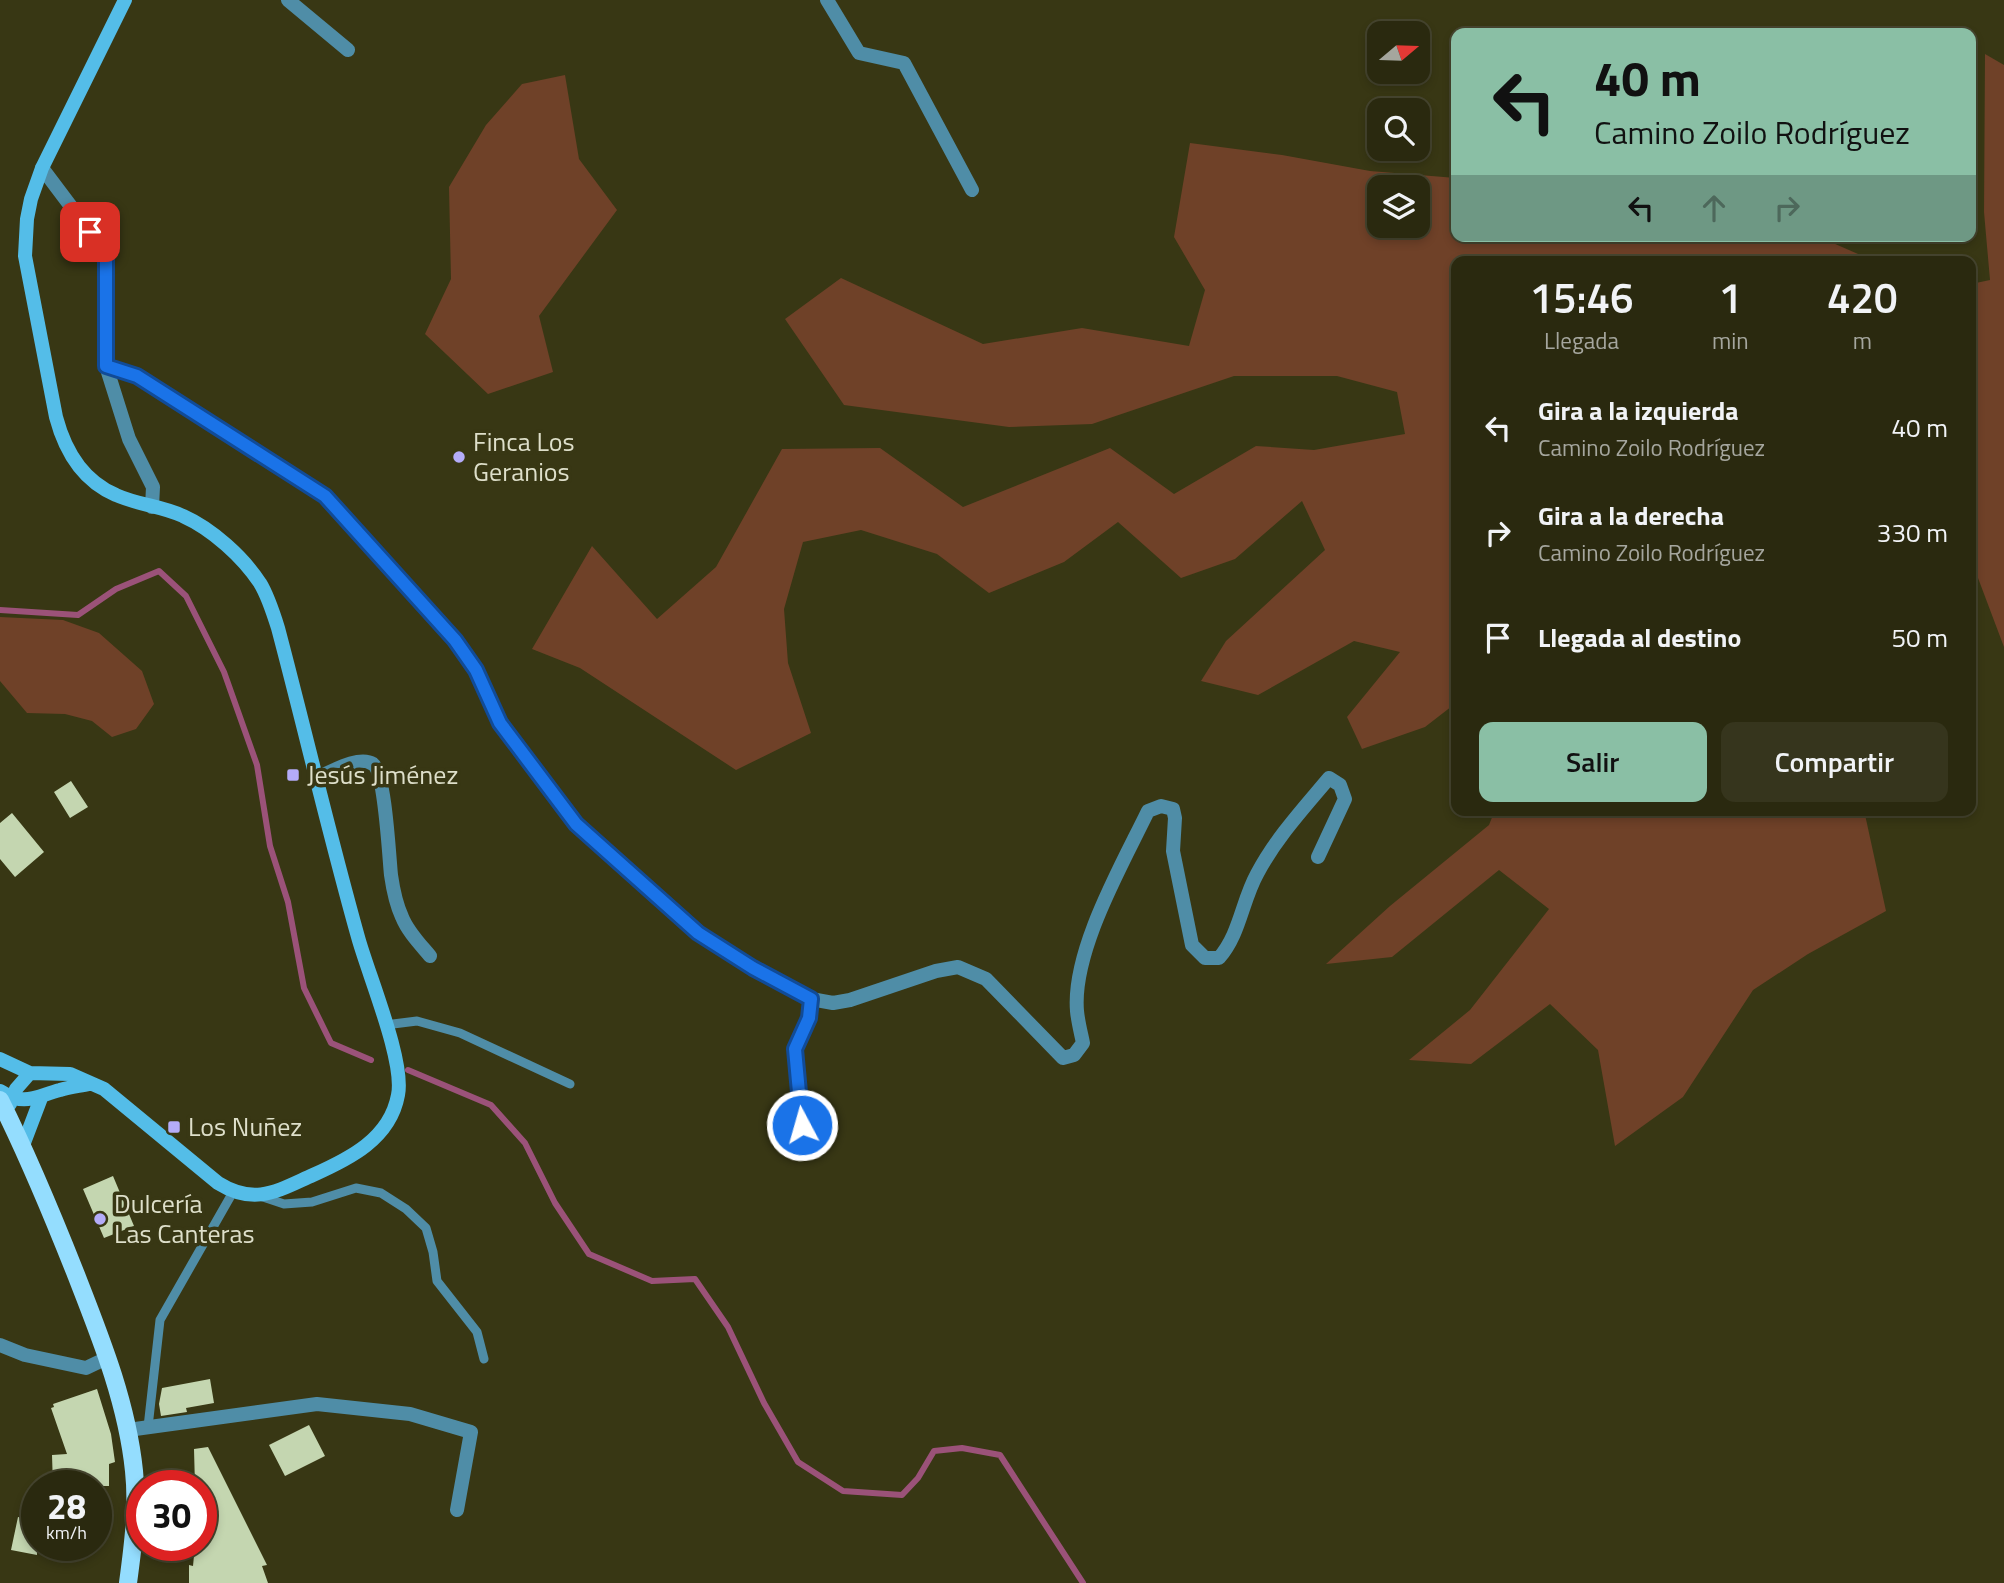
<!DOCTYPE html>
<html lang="es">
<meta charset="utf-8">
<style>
:root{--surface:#2a290f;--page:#36351d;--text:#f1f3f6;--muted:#a5a69e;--line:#46452f;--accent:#8abfa5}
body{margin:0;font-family:"Titillium Web",sans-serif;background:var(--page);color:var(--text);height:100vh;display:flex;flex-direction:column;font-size:26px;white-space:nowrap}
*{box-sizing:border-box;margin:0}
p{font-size:23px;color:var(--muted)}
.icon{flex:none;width:38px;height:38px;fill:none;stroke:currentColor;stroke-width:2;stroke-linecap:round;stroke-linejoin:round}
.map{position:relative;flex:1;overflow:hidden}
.details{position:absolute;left:1451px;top:256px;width:525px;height:560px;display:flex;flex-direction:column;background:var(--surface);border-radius:14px;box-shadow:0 4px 10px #0003,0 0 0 2px var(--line)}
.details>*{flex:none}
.hud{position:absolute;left:1451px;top:28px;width:525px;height:214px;border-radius:14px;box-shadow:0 4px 10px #0003,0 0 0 2px var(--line);background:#8abfa5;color:#111;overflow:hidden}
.needle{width:46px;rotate:71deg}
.controls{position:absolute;left:1367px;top:21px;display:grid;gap:14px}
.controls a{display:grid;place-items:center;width:63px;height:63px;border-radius:14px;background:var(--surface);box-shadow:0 4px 10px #0003,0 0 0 2px var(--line);font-size:35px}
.speed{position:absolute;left:21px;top:1470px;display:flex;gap:14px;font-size:35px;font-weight:700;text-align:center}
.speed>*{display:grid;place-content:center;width:91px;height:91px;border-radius:50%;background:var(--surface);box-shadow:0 4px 10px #0003,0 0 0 2px var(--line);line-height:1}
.speed small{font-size:18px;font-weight:400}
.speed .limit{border:10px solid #d22;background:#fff;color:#111}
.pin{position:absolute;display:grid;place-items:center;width:60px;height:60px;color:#fff;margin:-30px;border-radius:14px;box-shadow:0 4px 10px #0006}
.me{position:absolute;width:77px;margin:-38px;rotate:354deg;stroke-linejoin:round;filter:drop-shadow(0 0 5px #0008)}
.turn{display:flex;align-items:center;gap:24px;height:147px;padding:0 28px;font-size:32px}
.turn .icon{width:91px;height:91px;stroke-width:2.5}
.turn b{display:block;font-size:49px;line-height:60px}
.lanes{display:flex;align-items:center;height:66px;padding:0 28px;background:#0003;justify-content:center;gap:35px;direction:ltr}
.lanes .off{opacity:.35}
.eta{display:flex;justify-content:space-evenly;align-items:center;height:119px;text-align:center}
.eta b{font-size:42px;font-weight:600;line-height:49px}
.action{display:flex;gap:14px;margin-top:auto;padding:14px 28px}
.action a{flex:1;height:80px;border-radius:14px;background:var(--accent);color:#111;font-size:28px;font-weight:600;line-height:80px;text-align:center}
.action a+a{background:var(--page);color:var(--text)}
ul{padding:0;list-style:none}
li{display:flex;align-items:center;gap:21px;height:105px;padding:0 28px}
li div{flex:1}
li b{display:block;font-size:26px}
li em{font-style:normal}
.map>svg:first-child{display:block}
</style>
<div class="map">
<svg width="2004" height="1583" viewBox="0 0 2004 1583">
<rect width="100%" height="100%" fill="#383714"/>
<!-- green -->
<path fill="#6f4128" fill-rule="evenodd" d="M1985 54 2004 65V647L1975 570 1970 574 1971 284 1990 280 1984 212Z
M565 75 579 159 617 210 539 316 553 372 488 394 425 334 451 279 449 187 486 125 522 84Z
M1190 143 1282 155 1370 171 1456 178V236H1817L1874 261H1456V703L1425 727 1362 749 1347 717 1400 652 1354 641 1258 695 1201 681 1226 641 1325 550 1302 501 1235 559 1181 578 1118 522 1064 562 989 593 937 554 861 530 803 542 784 609 788 663 811 733 736 770 580 668 532 649 592 546 657 619 716 567 782 449 880 448 963 507 1110 448 1174 494 1256 446 1314 450 1405 434 1397 392 1337 376H1234L1092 424 1009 427 844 405 785 319 841 278 983 344 1082 328 1189 346 1205 290 1174 237ZM1418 187V226H1379V187Z
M0 617 63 620 99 633 142 671 154 704 136 729 112 737 92 721 65 714 27 713 0 681Z
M1495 810H1864L1886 911 1808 954 1753 990 1683 1097 1615 1146 1598 1050 1550 1004 1471 1064 1409 1060 1470 1010 1549 909 1499 870 1392 957 1326 964 1390 906 1489 825Z"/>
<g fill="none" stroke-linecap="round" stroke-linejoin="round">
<!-- stream -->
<path stroke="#9b5279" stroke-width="6" d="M0 610 78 615 116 589 159 571 186 596 224 672 257 765 270 846 288 902 304 988 331 1043 371 1060
M408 1070 491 1105 525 1143 555 1203 589 1254 652 1281 695 1279 728 1327 764 1403 798 1462 843 1491 902 1495 918 1478 934 1451 962 1448 1000 1455 1083 1583"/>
</g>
<!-- building -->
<path fill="#c4d6b0" d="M71 781 88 807 70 818 54 792Z
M12 813 44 852 15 877 0 859V823Z
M113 1176 134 1226 104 1238 83 1189Z
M210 1379 214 1403 186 1408 187 1412 161 1416 159 1404 162 1388Z
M97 1389 111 1434 115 1462 109 1464V1486H53L52 1455 67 1454 51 1408 54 1407 53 1404Z
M309 1425 325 1456 285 1476 269 1445Z
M208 1447 267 1565 262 1566 268 1583H189V1565L193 1566 195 1545H201V1486H195L194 1449Z
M18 1517 37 1521V1555L11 1550Z"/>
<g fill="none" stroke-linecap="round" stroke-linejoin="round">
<!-- lane -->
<path stroke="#4f8da7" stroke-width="9" d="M385 1025 417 1021 460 1033 570 1084
M260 1196 284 1204 312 1202 356 1188 381 1193 406 1209 426 1228 433 1252 437 1281 477 1332 484 1359
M148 1427 160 1320 233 1192"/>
<!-- street -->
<path stroke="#4f8da7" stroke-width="14" d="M288 0 348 50
M827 0 859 53 904 63 972 190
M42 168 106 253V366L137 375 325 496 455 640 476 670 500 723 576 824 698 933 753 968 811 999 833 1003 850 1000 936 971 958 967 986 979 1063 1058 1074 1055 1083 1043C1081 1033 1078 1022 1077 1011 1072 951 1122 865 1148 811L1161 806 1173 809 1175 818 1173 851 1192 945 1205 958H1219C1240 934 1242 901 1257 874 1276 838 1303 809 1329 778L1340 785 1345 799 1318 857
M106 366 129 439 153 487 152 507
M317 778C331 772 359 755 373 764 385 773 389 856 391 875 393 889 396 904 402 917 408 932 420 944 430 956
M802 1125 795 1049 809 1018 811 999
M0 1345 25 1355 86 1368 107 1358
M128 1430 317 1404 410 1414 471 1432 457 1510"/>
<!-- secondary -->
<path stroke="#54bde8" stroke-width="14" d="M0 1059 30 1073 70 1074 104 1089 218 1183C255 1206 277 1191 313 1175 349 1159 390 1139 398 1095 405 1061 368 974 358 937 329 834 305 730 278 628 273 612 268 596 260 583 243 557 212 529 183 516 162 506 138 505 116 495 83 481 65 451 56 417L25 256 27 219 31 199 42 168 125 0
M0 1091C25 1107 36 1096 60 1090 70 1087 80 1086 89 1084
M10 1104 16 1089 30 1073
M22 1148 41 1098"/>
<!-- primary -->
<path stroke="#94ddfe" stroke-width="18" d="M0 1100C28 1156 52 1214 75 1272 100 1336 127 1402 134 1471 138 1508 133 1546 128 1583"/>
</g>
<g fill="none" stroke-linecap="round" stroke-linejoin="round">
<defs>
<path id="route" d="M90 232 106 253V366L137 376 325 496 455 640 476 670 500 723 576 824 698 933 753 968 811 999 809 1018 795 1049 802 1125"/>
</defs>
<!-- route casing -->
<use href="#route" stroke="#114b97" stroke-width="18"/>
<!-- route -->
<use href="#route" stroke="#1a73e8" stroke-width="12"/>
</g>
<!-- markers -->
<g fill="#b4acf9" stroke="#383714" stroke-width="2.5">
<circle cx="459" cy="457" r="7"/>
<rect x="286" y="768" width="14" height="14" rx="3.5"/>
<rect x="167" y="1120" width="14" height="14" rx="3.5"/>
<circle cx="100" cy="1219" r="7"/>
</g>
<g text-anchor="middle" stroke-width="7" stroke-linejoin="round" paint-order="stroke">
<!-- poi labels -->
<g font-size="26" fill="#dedfca" stroke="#383714" text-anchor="start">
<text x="473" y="451">Finca Los<tspan x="473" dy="30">Geranios</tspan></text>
<text x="307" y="784">Jesús Jiménez</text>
<text x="188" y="1136">Los Nuñez</text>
<text x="114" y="1213">Dulcería<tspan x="114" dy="30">Las Canteras</tspan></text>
</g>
</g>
</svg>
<div class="controls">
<a><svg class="needle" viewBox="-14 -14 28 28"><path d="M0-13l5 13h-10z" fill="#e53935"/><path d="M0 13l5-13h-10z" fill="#a5a69e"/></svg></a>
<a><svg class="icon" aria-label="search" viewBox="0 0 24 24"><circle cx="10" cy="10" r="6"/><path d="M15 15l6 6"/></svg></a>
<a><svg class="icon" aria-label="layers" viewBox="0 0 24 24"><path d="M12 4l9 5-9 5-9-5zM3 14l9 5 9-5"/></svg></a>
</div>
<div class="speed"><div>28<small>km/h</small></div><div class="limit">30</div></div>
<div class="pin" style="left:90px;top:232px;background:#d93025"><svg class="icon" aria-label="arrive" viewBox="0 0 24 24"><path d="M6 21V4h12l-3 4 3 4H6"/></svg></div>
<svg class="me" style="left:802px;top:1125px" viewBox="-20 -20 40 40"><circle r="17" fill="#1a73e8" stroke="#fff" stroke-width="3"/><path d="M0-11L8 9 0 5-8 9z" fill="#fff"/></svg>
<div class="hud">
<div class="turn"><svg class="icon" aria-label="left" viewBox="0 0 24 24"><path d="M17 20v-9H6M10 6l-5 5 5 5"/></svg><div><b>40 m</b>Camino Zoilo Rodríguez</div></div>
<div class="lanes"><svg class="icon" aria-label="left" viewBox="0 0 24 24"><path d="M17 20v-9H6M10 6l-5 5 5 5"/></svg><svg class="icon off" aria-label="ahead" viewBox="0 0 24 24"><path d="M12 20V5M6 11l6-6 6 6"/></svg><svg class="icon off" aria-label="right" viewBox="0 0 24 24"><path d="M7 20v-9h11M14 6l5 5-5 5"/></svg></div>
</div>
<section class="details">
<div class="eta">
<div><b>15:46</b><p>Llegada</p></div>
<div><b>1</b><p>min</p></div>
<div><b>420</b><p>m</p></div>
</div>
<ul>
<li><svg class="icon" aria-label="left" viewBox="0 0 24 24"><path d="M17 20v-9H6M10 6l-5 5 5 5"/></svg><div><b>Gira a la izquierda</b><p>Camino Zoilo Rodríguez</p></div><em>40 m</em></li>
<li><svg class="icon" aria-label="right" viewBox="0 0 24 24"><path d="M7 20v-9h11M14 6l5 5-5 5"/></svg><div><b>Gira a la derecha</b><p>Camino Zoilo Rodríguez</p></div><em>330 m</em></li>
<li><svg class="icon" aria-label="arrive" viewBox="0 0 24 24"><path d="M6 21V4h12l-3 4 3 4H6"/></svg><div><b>Llegada al destino</b></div><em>50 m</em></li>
</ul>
<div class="action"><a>Salir</a><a>Compartir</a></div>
</section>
</div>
